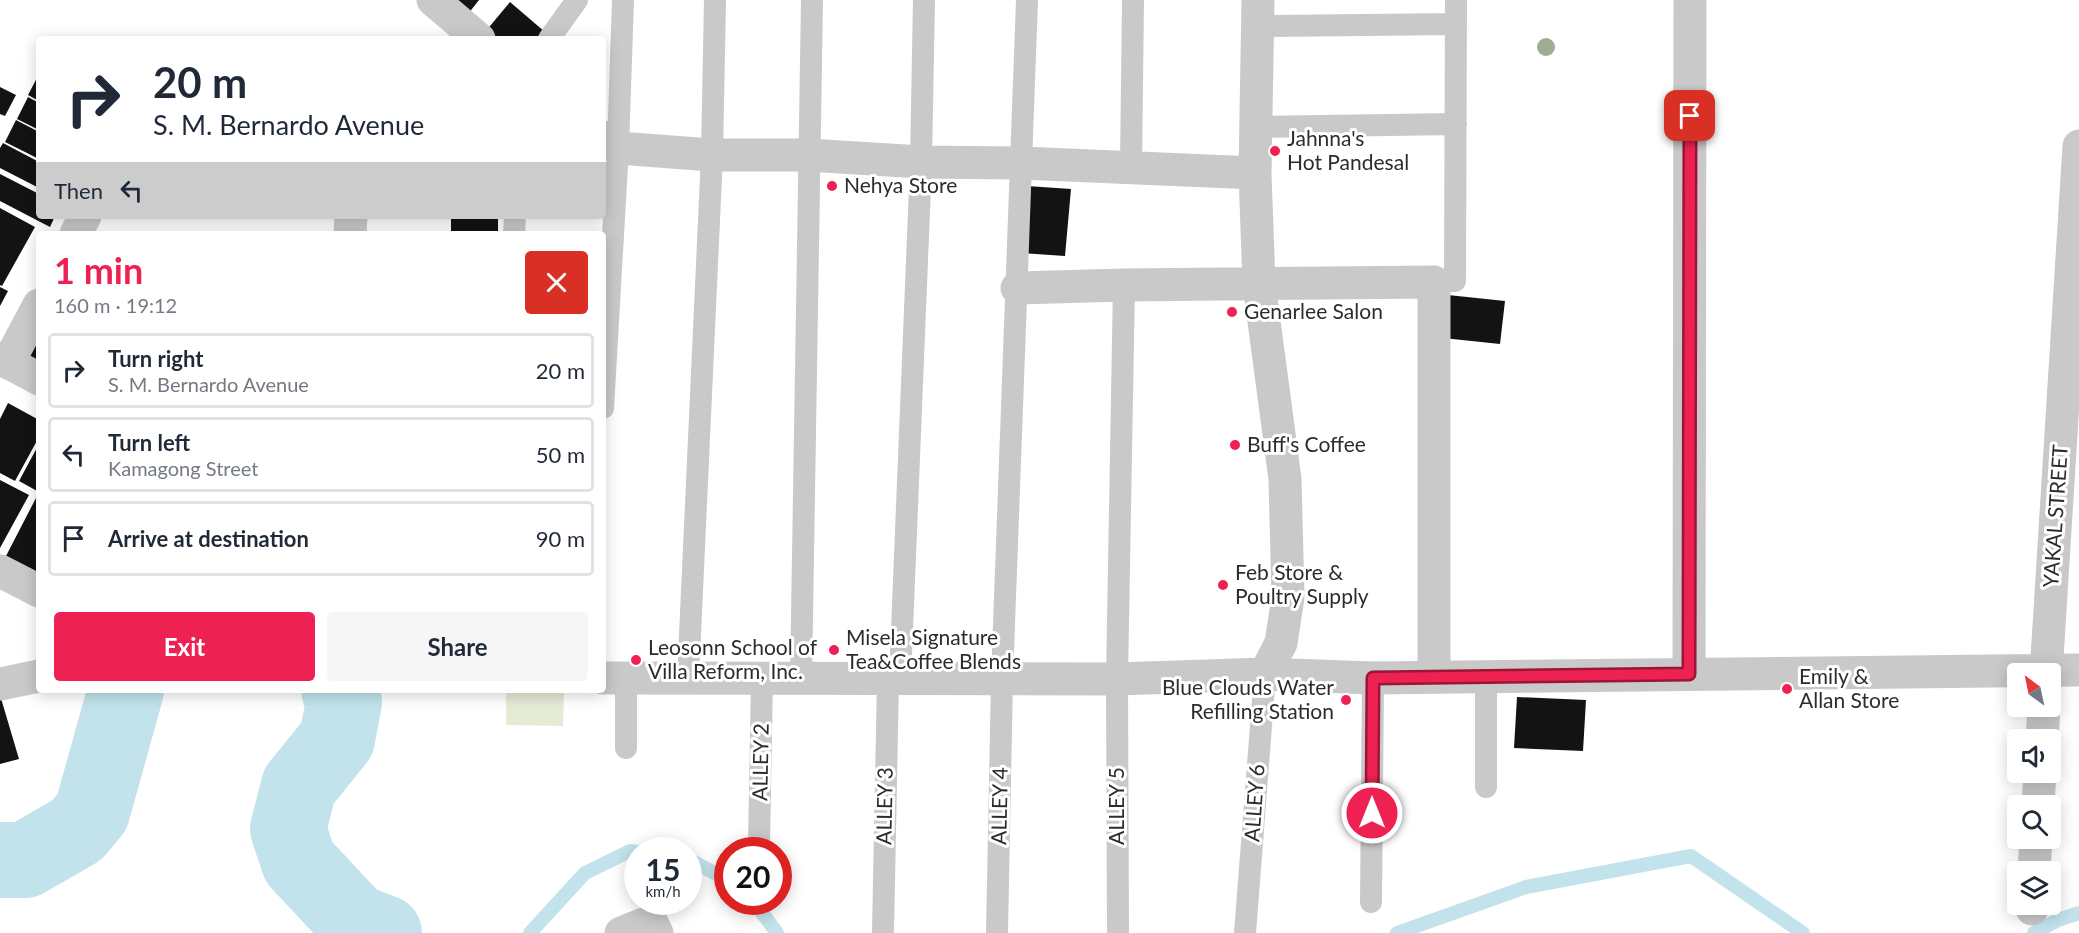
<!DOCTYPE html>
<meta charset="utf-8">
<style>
:root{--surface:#fff;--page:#f6f6f7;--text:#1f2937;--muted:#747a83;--line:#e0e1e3;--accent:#ee2252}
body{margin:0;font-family:Lato,sans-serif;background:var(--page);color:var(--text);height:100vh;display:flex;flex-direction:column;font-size:22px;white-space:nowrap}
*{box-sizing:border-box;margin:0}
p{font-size:20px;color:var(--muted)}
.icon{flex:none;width:33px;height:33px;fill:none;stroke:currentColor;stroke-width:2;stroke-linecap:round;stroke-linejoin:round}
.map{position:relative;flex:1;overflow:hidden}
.sheet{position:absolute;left:36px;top:231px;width:570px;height:462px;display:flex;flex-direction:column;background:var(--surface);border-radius:6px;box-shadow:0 3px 15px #0003}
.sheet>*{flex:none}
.guide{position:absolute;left:36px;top:36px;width:570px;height:183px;border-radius:6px;box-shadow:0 3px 15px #0003;background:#fff;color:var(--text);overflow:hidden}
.needle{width:39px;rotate:327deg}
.controls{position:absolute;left:2007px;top:663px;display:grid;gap:12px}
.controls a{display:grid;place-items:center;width:54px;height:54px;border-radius:6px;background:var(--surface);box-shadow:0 3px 15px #0003;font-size:30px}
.speed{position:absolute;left:624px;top:837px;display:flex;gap:12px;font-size:30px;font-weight:700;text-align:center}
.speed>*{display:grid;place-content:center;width:78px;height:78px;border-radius:50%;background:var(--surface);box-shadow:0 3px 15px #0003;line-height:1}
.speed small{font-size:15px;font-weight:400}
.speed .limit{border:9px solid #d22;background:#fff;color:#111}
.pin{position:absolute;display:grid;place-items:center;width:51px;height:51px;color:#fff;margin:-26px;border-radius:12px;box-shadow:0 3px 9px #0006}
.me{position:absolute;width:66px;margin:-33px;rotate:0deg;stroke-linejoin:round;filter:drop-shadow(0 0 4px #0008)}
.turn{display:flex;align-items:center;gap:21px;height:126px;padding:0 18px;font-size:27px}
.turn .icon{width:78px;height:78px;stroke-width:2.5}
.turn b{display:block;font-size:42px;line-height:51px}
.then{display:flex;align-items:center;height:57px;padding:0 18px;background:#0003;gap:12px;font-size:22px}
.round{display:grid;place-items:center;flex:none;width:63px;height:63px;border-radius:6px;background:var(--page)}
.headline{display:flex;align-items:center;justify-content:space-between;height:102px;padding:0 18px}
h1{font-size:36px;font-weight:700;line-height:45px;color:var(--accent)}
.primary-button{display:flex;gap:12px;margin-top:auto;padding:12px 18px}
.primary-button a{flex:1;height:69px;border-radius:6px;background:var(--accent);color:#fff;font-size:24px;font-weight:700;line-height:69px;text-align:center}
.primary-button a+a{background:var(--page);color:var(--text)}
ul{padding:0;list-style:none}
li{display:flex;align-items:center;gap:18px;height:75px;margin:0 12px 9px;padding:0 6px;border:3px solid var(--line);border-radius:6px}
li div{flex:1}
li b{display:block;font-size:22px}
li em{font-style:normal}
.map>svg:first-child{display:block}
</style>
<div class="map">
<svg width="2079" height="933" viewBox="0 0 2079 933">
<rect width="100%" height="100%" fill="#fff"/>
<!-- green -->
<path fill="#e5ebd7" d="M506 690 564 692 563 726 506 725Z"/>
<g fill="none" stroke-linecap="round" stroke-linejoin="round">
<!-- stream -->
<path stroke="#c2e3ec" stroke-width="14" d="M688 859 728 880
M754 902 777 933
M530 933 585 873 630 851 638 852
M1397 933 1526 887 1691 856 1803 933
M2034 933 2058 920 2079 913"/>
<!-- river -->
<path stroke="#c2e3ec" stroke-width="76" d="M339 690 344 702 337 739 299 786 288 829 299 862 355 922 384 933
M0 860H25L77 830 92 812 126 690"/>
</g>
<!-- building -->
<path fill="#131313" d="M450 0H479L468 14Z
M510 2 545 32 539 39H493L485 32Z
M39 74V101L28 95Z
M0 87 16 95 5 116 0 114Z
M28 97 39 103V130L17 119Z
M16 120 39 132V159L5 142Z
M3 143 39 162V188L0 168V148Z
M0 174 39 194V216H55L50 227 0 201Z
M1027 186 1071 189 1065 256 1021 253Z
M0 208 35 227 2 286 0 285Z
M451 216H498V234H451Z
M0 287 8 291 0 306Z
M1448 295 1505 301 1500 344 1443 338Z
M39 320V363L21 353Z
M8 403 39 420V437L15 481 0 473V419Z
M39 444V492L19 481Z
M0 480 29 495 0 548Z
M36 498 39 500V573L6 556Z
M0 695 19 759 0 764Z
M1517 697 1586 700 1583 751 1514 748Z"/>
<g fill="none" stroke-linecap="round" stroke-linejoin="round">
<!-- service -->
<path stroke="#c9c9c9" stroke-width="22" d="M1258 26 1456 24
M549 39 577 0
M1257 127 1456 124
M1131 167 1133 0
M514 234 515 216
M1434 282 1455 281 1456 0
M603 408 618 148 623 0
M688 678 712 155 715 0
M801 679 812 0
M900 679 921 162 924 0
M626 748V678
M1486 787V676
M759 846 762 678
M1371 902 1373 678
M883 933 888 679
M997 933 1002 679 1027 0
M1118 933 1117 679 1124 285
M1245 933 1265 674"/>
<!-- minor -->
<path stroke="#c9c9c9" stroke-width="33" d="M433 0 479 39
M1258 0 1255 173 1259 284 1285 479 1288 597 1281 643 1265 674
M603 137 618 148 712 155H808L921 162 1021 163 1255 173
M76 234 85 216
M350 234 351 216
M1017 288 1124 285 1434 282V677
M0 358 39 379
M8 363 39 305
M0 571 39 591
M1689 674 1690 0
M2046 674 2079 146
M603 678 1117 679 1265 674 1373 678 2079 670
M0 684 39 676
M2042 740 2044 706
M2038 806 2040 772
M2034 872 2036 838
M2032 909V904
M621 933 651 921 657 933"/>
</g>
<!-- trees -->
<circle fill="#a2ac91" cx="1546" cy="47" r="9"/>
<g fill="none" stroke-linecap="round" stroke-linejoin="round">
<defs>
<path id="route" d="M1372 813 1373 678 1689 674 1690 116"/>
</defs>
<!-- route casing -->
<use href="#route" stroke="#9b1635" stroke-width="15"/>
<!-- route -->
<use href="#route" stroke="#ee2252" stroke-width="10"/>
</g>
<!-- markers -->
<g fill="#ee2252" stroke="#fff" stroke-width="2">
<circle cx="1275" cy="151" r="6"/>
<circle cx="832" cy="186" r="6"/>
<circle cx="1232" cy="312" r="6"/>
<circle cx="1235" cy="445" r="6"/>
<circle cx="1223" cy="585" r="6"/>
<circle cx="834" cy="650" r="6"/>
<circle cx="636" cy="660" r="6"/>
<circle cx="1787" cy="689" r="6"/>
<circle cx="1346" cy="700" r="6"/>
</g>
<g text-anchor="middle" stroke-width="6" stroke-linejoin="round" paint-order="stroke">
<!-- poi labels -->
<g font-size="21" fill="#2c2c2c" stroke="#fff" text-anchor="start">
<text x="1287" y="146">Jahnna's<tspan x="1287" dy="24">Hot Pandesal</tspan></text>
<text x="844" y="193">Nehya Store</text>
<text x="1244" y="319">Genarlee Salon</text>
<text x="1247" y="452">Buff's Coffee</text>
<text x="1235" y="580">Feb Store &amp;<tspan x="1235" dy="24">Poultry Supply</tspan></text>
<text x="846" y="645">Misela Signature<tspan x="846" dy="24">Tea&amp;Coffee Blends</tspan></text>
<text x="648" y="655">Leosonn School of<tspan x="648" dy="24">Villa Reform, Inc.</tspan></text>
<text x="1799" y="684">Emily &amp;<tspan x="1799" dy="24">Allan Store</tspan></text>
<text x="1334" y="695" text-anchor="end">Blue Clouds Water<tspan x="1334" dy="24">Refilling Station</tspan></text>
</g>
<!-- street labels -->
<g font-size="21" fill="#2c2c2c" stroke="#fff">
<text transform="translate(2056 516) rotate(-86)" y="7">YAKAL STREET</text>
<text transform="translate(761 762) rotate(-89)" y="7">ALLEY 2</text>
<text transform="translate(1255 803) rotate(-86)" y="7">ALLEY 6</text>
<text transform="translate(885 806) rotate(-89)" y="7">ALLEY 3</text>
<text transform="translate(1000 806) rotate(-89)" y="7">ALLEY 4</text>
<text transform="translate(1117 806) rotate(-90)" y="7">ALLEY 5</text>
</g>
</g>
</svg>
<div class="controls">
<a><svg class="needle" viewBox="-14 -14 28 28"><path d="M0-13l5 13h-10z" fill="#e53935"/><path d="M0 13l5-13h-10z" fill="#747a83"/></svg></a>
<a><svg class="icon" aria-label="sound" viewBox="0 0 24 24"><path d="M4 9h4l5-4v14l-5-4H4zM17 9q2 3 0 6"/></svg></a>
<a><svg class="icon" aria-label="search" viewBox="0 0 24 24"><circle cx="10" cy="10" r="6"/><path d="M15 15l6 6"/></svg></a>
<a><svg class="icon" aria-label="layers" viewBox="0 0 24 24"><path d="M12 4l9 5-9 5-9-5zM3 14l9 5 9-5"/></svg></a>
</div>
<div class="speed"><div>15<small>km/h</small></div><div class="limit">20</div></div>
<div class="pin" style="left:1690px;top:116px;background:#d93025"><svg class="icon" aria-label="arrive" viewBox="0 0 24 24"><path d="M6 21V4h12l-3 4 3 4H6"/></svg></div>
<svg class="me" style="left:1372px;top:813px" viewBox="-20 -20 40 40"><circle r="17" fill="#ee2252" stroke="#fff" stroke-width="3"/><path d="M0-11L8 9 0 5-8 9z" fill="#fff"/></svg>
<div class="guide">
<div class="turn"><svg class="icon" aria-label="right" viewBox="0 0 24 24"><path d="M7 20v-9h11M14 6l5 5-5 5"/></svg><div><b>20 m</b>S. M. Bernardo Avenue</div></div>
<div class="then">Then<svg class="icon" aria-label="left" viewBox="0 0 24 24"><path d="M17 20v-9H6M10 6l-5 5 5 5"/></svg></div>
</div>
<section class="sheet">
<div class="headline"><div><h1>1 min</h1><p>160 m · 19:12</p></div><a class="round" style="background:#d93025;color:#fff"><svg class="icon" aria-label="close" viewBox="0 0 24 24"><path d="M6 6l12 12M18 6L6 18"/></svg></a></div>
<ul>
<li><svg class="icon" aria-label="right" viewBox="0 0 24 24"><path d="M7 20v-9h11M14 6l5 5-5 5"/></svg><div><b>Turn right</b><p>S. M. Bernardo Avenue</p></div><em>20 m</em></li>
<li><svg class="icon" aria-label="left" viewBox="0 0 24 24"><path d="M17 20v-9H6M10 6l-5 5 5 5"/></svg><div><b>Turn left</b><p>Kamagong Street</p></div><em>50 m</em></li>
<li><svg class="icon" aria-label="arrive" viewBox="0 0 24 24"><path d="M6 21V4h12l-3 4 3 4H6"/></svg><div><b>Arrive at destination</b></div><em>90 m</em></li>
</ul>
<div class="primary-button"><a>Exit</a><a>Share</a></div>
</section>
</div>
